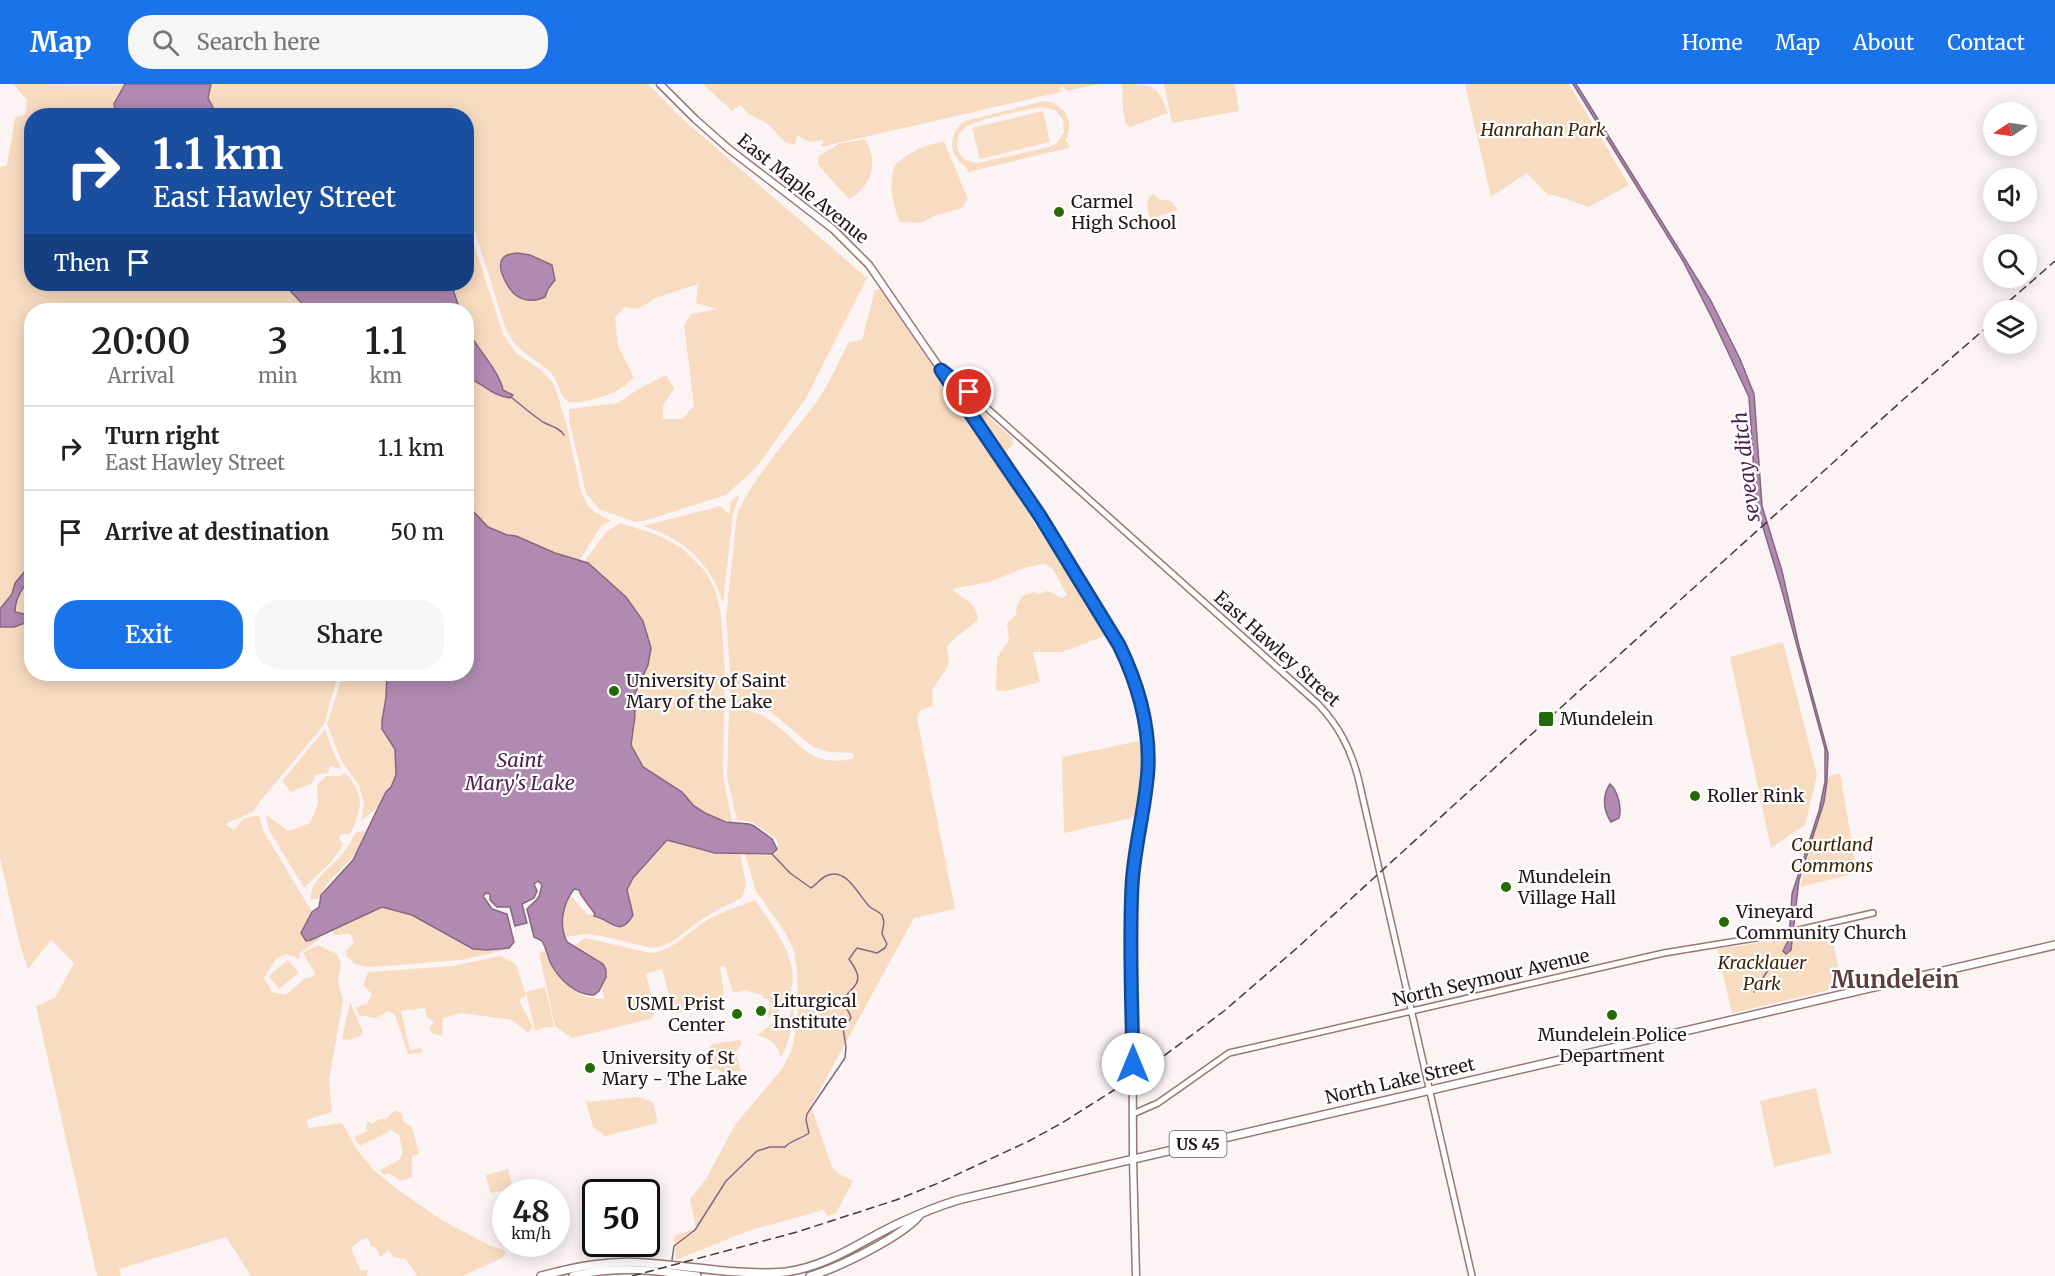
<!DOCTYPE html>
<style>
:root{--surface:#fff;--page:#f6f6f6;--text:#202124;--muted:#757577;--line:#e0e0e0;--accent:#1a73e8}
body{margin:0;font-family:Merriweather,serif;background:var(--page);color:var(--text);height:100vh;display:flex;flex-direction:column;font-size:22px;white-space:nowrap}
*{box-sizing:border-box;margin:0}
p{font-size:20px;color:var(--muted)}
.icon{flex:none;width:33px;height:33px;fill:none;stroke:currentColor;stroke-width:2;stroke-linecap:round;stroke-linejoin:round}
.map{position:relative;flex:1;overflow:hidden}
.drawer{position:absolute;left:24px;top:219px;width:450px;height:378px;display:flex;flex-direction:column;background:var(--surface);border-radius:24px;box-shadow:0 3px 15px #0003}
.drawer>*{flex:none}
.top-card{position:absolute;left:24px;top:24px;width:450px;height:183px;border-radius:24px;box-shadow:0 3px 15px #0003;background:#1a4fa0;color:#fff;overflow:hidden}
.needle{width:39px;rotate:257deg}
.buttons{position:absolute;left:1983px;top:18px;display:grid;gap:12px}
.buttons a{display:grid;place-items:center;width:54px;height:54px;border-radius:50%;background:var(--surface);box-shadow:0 3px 15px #0003;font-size:30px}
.speed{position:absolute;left:492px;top:1095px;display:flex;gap:12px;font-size:30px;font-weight:700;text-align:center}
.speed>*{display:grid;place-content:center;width:78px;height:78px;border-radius:50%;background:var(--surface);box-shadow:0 3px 15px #0003;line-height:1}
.speed small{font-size:15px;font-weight:400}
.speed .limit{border:3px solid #111;border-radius:9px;background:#fff;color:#111}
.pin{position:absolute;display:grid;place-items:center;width:51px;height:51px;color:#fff;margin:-26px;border:3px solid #fff;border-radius:50%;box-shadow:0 2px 6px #0007}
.me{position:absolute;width:66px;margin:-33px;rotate:0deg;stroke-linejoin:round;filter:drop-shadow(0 0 4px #0008)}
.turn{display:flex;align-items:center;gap:21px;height:126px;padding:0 30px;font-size:27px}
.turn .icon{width:78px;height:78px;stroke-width:2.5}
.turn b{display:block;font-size:42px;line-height:51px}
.then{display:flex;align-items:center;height:57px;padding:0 30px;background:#0003;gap:12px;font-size:22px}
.eta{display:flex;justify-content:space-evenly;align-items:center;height:102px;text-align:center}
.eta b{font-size:36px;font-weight:600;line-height:42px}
.action{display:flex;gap:12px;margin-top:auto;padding:12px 30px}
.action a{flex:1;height:69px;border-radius:24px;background:var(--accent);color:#fff;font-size:24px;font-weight:600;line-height:69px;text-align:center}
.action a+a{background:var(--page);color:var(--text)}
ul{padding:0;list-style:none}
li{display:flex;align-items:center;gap:18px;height:84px;padding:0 30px;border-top:2px solid var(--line)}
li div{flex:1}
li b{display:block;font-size:22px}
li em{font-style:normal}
header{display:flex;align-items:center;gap:36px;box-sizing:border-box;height:84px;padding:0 30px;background:var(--accent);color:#fff}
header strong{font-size:28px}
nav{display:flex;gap:33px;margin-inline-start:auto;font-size:21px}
.search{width:420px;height:54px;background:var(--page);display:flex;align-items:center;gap:15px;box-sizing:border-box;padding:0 21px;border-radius:24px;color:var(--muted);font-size:22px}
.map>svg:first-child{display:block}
</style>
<header>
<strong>Map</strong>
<div class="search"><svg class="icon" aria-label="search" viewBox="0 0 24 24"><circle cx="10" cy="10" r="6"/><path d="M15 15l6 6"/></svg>Search here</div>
<nav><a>Home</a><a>Map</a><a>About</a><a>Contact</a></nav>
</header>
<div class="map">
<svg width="2055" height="1192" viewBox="0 0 2055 1192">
<rect width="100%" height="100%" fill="#fcf4f4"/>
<!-- green -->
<path fill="#f8dcc1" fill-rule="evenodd" d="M13 0 126 1 115 23 116 31 32 32V200H284L308 226H32V590H338L325 638 319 647 261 716 253 728 225 740 234 746 243 735 259 731 263 746 312 828C308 837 297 849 306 857L320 851V855L300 869 299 875 286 870 276 875 264 894 272 908 286 911 304 895 316 891 303 869 318 861 337 870 341 880 338 897 343 917 329 996 332 1028 306 1036 309 1044 342 1039 358 1067 374 1086 398 1106 445 1138 491 1162 504 1166 506 1169 502 1174 462 1192H417L406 1175 394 1173 389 1167 380 1173 376 1164 371 1162 368 1154 362 1155 351 1164 361 1187 368 1186 367 1192H251L226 1153 119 1185 121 1192H97L36 922 55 914 74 879 51 856 28 885 20 861 0 774V83L7 81 15 34 26 30 27 16Z
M211 0H648L678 31 867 194 806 314 756 384 726 411 644 437 635 438 599 425 586 409 569 336V325L618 319 640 304 666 291 674 305 663 322V335H682L694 322 684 242 691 230 717 225 696 219 698 200 658 213 638 225 624 223 615 234 618 262 634 294C626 300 619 307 610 310 602 313 572 323 566 316 558 308 559 295 547 285 528 270 515 266 505 243L467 123 466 32 217 31 208 14ZM517 169 542 176 555 196 548 205 545 213Z
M703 0H1098L1067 7 1063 3H1060L1061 8 821 63 823 56 809 58 797 51 795 61 785 58 768 40 749 30 740 21 732 27Z
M1122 0C1152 0 1158 0 1168 29L1130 43 1126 40 1123 25Z
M1164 0H1235L1239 27 1172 39Z
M1465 0H1569L1629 101 1589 123 1554 111H1548L1527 89 1491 113Z
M1043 17C1065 18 1076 39 1065 58H1068L1069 64 968 88C966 81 963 82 959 77 947 64 952 46 965 37ZM1043 23 1055 26 1063 36 1064 48 1057 59 1049 63 978 79C970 79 963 76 959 68 955 59 958 48 966 43 975 36 1029 25 1043 23Z
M1043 27 1050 58 980 75 972 44Z
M865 55C879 77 872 103 849 115L818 81V73L838 60Z
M944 57 968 115 962 124 934 132 921 139 900 138C892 119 889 103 894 82 909 68 924 61 944 57Z
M1153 110 1159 115 1171 117 1178 126 1150 135C1148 125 1144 117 1153 110Z
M467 138 503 250 516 269 540 285 554 300 566 338 581 407 588 422 595 428 611 437 601 442 579 477 488 443 472 426 467 409V294L475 297 500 312 509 308 503 306 470 251 467 243 466 226H460L451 200H466Z
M882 204 1107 551 1062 568H1033L1040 598 1005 607 996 606 997 574 1009 556 1007 539 1016 531 1017 521 1023 512 1033 508 1039 510 1047 507 1062 514 1067 511 1053 485 1044 480 1024 484 989 498 952 505C962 515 976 517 978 535 967 547 956 551 947 563L949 577 947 584 932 606 933 622 921 626 917 634 955 825 914 834 811 1022 832 1083 839 1090 853 1097 836 1129 828 1132 823 1126 748 1147 676 1176 674 1152 696 1144 690 1115 706 1095 735 1041 781 986 791 968 798 937 797 886 794 867 785 848 756 807 745 770 769 772 775 770 778 760 776 755 752 738 737 736 727 694 729 625C742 626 755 626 765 633 796 652 809 687 854 674L853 669 829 668 813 663 771 628 744 619H729L730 588 726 532 737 430C756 388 791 353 818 316 830 298 839 277 849 258L862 256 875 206Z
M959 306 1013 355 1012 357 1014 359 1003 371Z
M740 410 733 430 723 519C711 479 683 454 643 442L720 422 729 430 731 417Z
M621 439 658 451 682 464 705 487 715 505 721 530 725 588 723 690 732 738 705 729 694 722 682 708 643 683 636 672 631 661 635 632 634 612 648 581 626 513 588 480 584 478 606 448Z
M1783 558 1817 691 1805 741 1771 764 1730 573Z
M343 590 388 591 382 645 395 665 396 691 391 703 376 725 361 737 364 718 359 702 341 676 327 640Z
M325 645 334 670 342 685 330 682 328 689 315 691 312 699 291 708 282 697Z
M1139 657C1155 671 1144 709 1142 728L1131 734 1064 749 1062 673Z
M345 689C366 711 362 724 350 750H341L339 755 343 761 331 778 304 804 269 746 266 731 289 747 310 739 318 720 317 701 326 692H339Z
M1840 689 1857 789 1800 803 1829 692Z
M365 747C361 756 358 766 352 773 343 786 323 798 320 814L311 816C309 795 332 784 343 769 348 763 352 755 356 748Z
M667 756 715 769 740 768 746 801 742 814C729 820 716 826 704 834 686 845 673 863 651 864L601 852 586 850 565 853 561 835 570 811 587 830 598 832 615 844 626 840 632 835C633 825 626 817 627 808 628 798 659 763 667 756Z
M755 816C779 851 816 895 773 933H768L767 929 770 924 768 915H764L762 911 745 906 733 909 725 882 720 883 724 910 720 918 679 929 670 924 671 918 662 885 646 890 654 923H658L651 935 572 954 555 942 539 869 547 867C556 894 574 916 604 915L602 901 606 893V886L603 880 574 862 585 854 651 869C674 867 688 847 707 836 722 828 739 822 755 816Z
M382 823 412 831 473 865 509 864 510 865 462 876 387 882 366 883 355 880 347 873 346 867 354 858 350 850 334 851 331 845Z
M1830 844 1841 895 1838 904 1732 929 1717 865 1798 853Z
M500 872 516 880 526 911 519 917 533 943 528 949 512 936 461 929 443 934 442 952 431 949 430 943 434 938 427 933 425 924 401 927 410 966 421 964 423 969 408 970 395 931 389 927 375 934 358 931 356 923 367 920 372 910 363 901 368 888 453 882Z
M288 876 299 889 279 905 269 892Z
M545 903 554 943H546L535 947 526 908Z
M793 915 794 918C793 938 791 956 781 973 777 959 770 955 757 951L781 933H790Z
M350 918 363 948 361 952 348 956 342 955Z
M740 956 742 959 736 968 741 987 721 988 716 984 710 988 706 968 712 960Z
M1816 1004 1831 1069 1774 1083 1760 1017Z
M638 1013 653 1018 658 1039 605 1052 593 1043 586 1018Z
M395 1026 402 1030 404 1038 412 1043 419 1070 412 1072V1093L401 1097 389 1089 384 1091 380 1086 399 1076 403 1068 399 1051 390 1046C385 1051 368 1058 360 1062L355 1055 356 1052 368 1047 366 1045 368 1037 372 1040 380 1035H386Z
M508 1085 513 1105 490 1109 486 1091Z"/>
<!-- water -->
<path fill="#b18ab1" stroke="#866782" stroke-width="1.5" d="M125 0H211L208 14 217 31H116L114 20Z
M1573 0H1576L1583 11 1711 217 1740 275 1754 310 1762 422 1782 487 1799 562 1828 669 1827 697 1824 718 1799 796 1792 857 1791 866 1786 870 1783 867 1789 855 1792 810 1819 727 1825 698V665L1781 503 1756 420 1749 313 1712 234 1683 177Z
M517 169 530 171 552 181 555 196 548 205 545 213C536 217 526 218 517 212 509 207 495 183 503 174 506 170 512 170 517 169Z
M284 200H451L460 226H308Z
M466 243C475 263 500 287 503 306L513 311 510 314C490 311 484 299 467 294Z
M467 397V409L472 426 488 443 507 451 516 452 555 469 588 479 626 513 643 537 651 564 648 581 634 612 635 632 631 661 643 683 682 708 694 722 705 729 726 738 749 740 754 742 772 755 777 765 772 770 715 769 667 756 633 794 627 806 633 831C619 855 611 835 594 832L595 830 581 811 579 806 574 805C563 820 558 840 567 858L603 880 606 886V893L599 907 594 911C576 912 559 895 551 880 548 873 546 864 542 857L534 853 527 825C539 812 538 819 542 801L538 797 534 800 537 807 534 814 522 820 527 839 515 842 510 823H497L490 816V810L486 809 483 812 492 825 507 830 514 858 509 864 487 866 473 865 412 831 382 823 311 856 306 857 301 849 312 828 319 823 321 811 353 776 376 728 386 708 391 703 396 691 395 665 382 645V637L386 613 387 590H466Z
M31 480V496C22 503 15 515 15 528L24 530 31 528V541L28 538 14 543H0V525L12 510 15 499Z
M1610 700C1618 707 1622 724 1619 734L1611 738C1603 726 1602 712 1610 700Z"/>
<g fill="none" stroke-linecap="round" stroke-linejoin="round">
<!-- stream -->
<path stroke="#866782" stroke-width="1.5" d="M511 313C522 322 531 330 543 338 551 343 558 342 564 351
M1754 908 1768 886 1775 878
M672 1176 674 1162 695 1146 726 1097 757 1067 770 1063H785C791 1056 801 1055 809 1049L806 1036 807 1030 845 974 846 963 843 944 851 934C850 928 846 925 844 920 842 908 862 904 857 889 855 884 852 879 849 875L857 864 877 869 885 864 887 860 882 850 884 838 882 831C879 828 874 826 870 823 859 813 847 782 826 792 820 795 816 801 811 804L790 789 772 770"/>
<defs>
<path id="tertiary" d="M943 287 969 308 1318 620C1339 642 1350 664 1358 693L1472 1192
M1133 1030 1158 1019 1229 969 1664 869 1786 849 1873 829"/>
<path id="secondary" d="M660 0 695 35 729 65 833 145 869 181 1005 379 1119 561C1138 600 1149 637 1148 681 1147 726 1133 769 1132 814L1133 1075 1136 1192"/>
<path id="primary" d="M541 1192C575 1183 609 1176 645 1179 692 1182 738 1192 786 1188 834 1181 864 1154 906 1136 924 1128 943 1120 962 1115L2055 861
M573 1192C616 1181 654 1186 697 1192
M810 1192C838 1184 901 1153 919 1132"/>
</defs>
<!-- tertiary casing -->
<use href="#tertiary" stroke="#987576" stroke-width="8"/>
<!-- secondary casing -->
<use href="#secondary" stroke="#987576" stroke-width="9"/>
<!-- primary casing -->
<use href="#primary" stroke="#987576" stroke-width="10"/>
<!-- tertiary -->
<use href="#tertiary" stroke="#fff" stroke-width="5"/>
<!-- secondary -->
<use href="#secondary" stroke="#fff" stroke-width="6"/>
<!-- primary -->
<use href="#primary" stroke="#fff" stroke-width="7"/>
<!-- rail -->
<path stroke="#453939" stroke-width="1.5" stroke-dasharray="9 4.5" stroke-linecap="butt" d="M1999 226 2055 177
M632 1192 797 1148 896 1116 941 1098 1029 1057 1062 1039 1141 989 1224 927 1297 864 1590 597 1905 314 1994 237"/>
</g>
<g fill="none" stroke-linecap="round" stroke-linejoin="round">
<defs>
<path id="route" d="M969 308 941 286 1040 432 1119 561C1138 600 1150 640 1148 684 1146 723 1134 762 1132 802 1129 861 1132 921 1133 980"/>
</defs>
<!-- route casing -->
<use href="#route" stroke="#114b97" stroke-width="15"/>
<!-- route -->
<use href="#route" stroke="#1a73e8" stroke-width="10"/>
</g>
<!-- markers -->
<g fill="#256b05" stroke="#fff" stroke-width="2">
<circle cx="1059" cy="128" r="6"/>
<circle cx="614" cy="607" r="6"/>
<rect x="1538" y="627" width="16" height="16" rx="3"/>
<circle cx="1695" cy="712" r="6"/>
<circle cx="1506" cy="803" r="6"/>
<circle cx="1724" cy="838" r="6"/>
<circle cx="761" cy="927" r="6"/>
<circle cx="737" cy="930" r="6"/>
<circle cx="1612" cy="931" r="6"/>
<circle cx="590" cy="984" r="6"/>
</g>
<g text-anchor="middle" stroke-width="4.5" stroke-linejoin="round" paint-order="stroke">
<!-- shield labels -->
<rect fill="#fff" stroke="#645b5b" stroke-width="1.5" x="1169.5" y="1047" width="57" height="26" rx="4.5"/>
<g font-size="16" font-weight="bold" fill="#221515">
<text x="1198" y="1066">US 45</text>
</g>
<!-- park labels -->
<g font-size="18" font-style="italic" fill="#402505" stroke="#fff">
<text x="1543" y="52">Hanrahan Park</text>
<text x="1832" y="767">Courtland<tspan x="1832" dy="21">Commons</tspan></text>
<text x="1762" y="885">Kracklauer<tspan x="1762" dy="21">Park</tspan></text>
</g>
<!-- street labels -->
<g font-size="18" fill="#221515" stroke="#fff">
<text transform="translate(803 105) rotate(39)" y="6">East Maple Avenue</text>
<text transform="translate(1277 565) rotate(42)" y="6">East Hawley Street</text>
<text transform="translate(1491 894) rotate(-13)" y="6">North Seymour Avenue</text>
<text transform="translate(1400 997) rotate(-13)" y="6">North Lake Street</text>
</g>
<!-- poi labels -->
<g font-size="18" fill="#221515" stroke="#fff" text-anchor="start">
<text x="1071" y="124">Carmel<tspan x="1071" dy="21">High School</tspan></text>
<text x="626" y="603">University of Saint<tspan x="626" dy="21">Mary of the Lake</tspan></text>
<text x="1560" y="641">Mundelein</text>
<text x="1707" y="718">Roller Rink</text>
<text x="1518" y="799">Mundelein<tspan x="1518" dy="21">Village Hall</tspan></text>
<text x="1736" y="834">Vineyard<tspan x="1736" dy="21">Community Church</tspan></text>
<text x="773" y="923">Liturgical<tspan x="773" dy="21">Institute</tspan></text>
<text x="725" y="926" text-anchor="end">USML Prist<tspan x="725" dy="21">Center</tspan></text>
<text x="1612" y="957" text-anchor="middle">Mundelein Police<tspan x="1612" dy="21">Department</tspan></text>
<text x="602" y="980">University of St<tspan x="602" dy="21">Mary - The Lake</tspan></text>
</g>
<!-- water labels -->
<g font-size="20" font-style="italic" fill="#4d1d4e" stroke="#fff">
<text transform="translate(1746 383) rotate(-97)" y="7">seveay ditch</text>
<text x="520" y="683">Saint<tspan x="520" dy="23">Mary's Lake</tspan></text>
</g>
<!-- district labels -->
<g font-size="24" font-weight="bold" fill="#5d3d3e" stroke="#fff">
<text x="1895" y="904">Mundelein</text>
</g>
</g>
</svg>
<div class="buttons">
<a><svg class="needle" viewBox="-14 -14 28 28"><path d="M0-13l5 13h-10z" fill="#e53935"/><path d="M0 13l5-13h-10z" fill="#757577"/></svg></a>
<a><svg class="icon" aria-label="sound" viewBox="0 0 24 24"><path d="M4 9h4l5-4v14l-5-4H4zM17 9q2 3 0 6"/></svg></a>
<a><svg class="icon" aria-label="search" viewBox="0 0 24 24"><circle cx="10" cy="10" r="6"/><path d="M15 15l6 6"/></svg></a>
<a><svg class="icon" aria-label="layers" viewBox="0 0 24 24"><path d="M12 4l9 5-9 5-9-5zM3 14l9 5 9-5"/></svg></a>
</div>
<div class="speed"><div>48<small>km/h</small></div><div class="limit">50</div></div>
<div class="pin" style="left:969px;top:308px;background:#d93025"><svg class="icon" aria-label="arrive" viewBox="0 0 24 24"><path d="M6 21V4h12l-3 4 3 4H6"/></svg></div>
<svg class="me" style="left:1133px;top:980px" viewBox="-20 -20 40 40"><circle r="19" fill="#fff"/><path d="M0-13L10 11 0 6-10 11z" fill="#1a73e8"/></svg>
<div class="top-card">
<div class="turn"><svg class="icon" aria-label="right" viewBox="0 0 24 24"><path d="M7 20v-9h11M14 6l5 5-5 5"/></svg><div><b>1.1 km</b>East Hawley Street</div></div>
<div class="then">Then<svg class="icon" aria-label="arrive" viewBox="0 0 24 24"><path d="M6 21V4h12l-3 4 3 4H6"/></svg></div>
</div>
<section class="drawer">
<div class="eta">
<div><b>20:00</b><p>Arrival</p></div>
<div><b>3</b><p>min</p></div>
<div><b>1.1</b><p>km</p></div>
</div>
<ul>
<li><svg class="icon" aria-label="right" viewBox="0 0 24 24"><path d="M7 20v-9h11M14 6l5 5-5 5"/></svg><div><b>Turn right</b><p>East Hawley Street</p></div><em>1.1 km</em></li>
<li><svg class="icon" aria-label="arrive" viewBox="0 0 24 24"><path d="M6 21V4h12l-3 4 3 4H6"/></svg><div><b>Arrive at destination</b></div><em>50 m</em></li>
</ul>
<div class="action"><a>Exit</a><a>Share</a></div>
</section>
</div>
